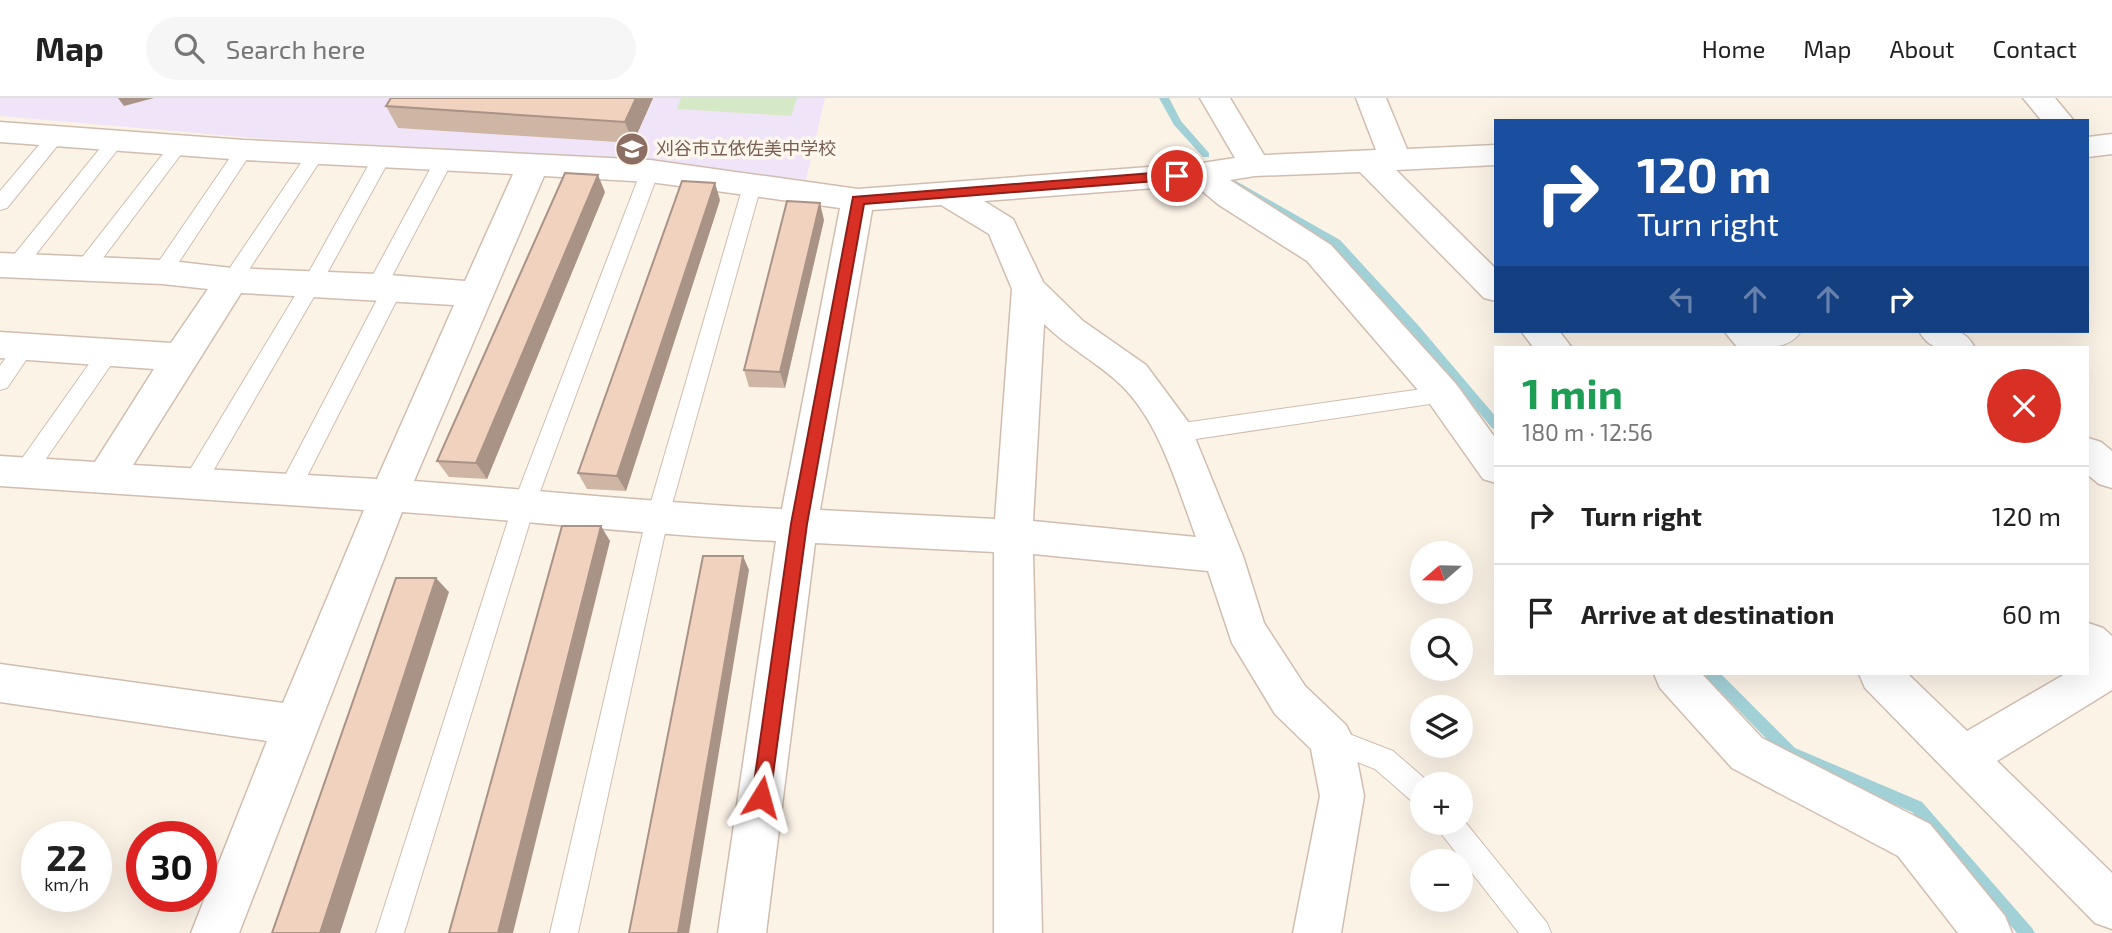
<!DOCTYPE html>
<meta charset="utf-8">
<style>
:root{--surface:#fff;--page:#f6f6f6;--text:#222;--muted:#767676;--line:#e0e0e0}
body{margin:0;font-family:"Exo 2","Noto Sans JP",sans-serif;background:var(--page);color:var(--text);height:100vh;display:flex;flex-direction:column;font-size:26px;white-space:nowrap}
*{box-sizing:border-box;margin:0}
p{font-size:23px;color:var(--muted)}
.icon{flex:none;width:38px;height:38px;fill:none;stroke:currentColor;stroke-width:2;stroke-linecap:round;stroke-linejoin:round}
.map{position:relative;flex:1;overflow:hidden}
.side{position:absolute;left:1494px;top:248px;width:595px;height:329px;display:flex;flex-direction:column;background:var(--surface);border-radius:0px;box-shadow:0 7px 28px #0002}
.side>*{flex:none}
.banner{position:absolute;left:1494px;top:21px;width:595px;height:214px;border-radius:0px;box-shadow:0 7px 28px #0002;background:#1a4fa0;color:#fff;overflow:hidden}
.needle{width:46px;rotate:250deg}
.controls{position:absolute;left:1410px;top:443px;display:grid;gap:14px}
.controls a{display:grid;place-items:center;width:63px;height:63px;border-radius:50%;background:var(--surface);box-shadow:0 7px 28px #0002;font-size:35px}
.speed{position:absolute;left:21px;top:723px;display:flex;gap:14px;font-size:35px;font-weight:700;text-align:center}
.speed>*{display:grid;place-content:center;width:91px;height:91px;border-radius:50%;background:var(--surface);box-shadow:0 7px 28px #0002;line-height:1}
.speed small{font-size:18px;font-weight:400}
.speed .limit{border:10px solid #d22;background:#fff;color:#111}
.pin{position:absolute;display:grid;place-items:center;width:60px;height:60px;color:#fff;margin:-30px;border:4px solid #fff;border-radius:50%;box-shadow:0 2px 7px #0007}
.me{position:absolute;width:77px;margin:-38px;rotate:8deg;stroke-linejoin:round;filter:drop-shadow(0 0 5px #0008)}
.turn{display:flex;align-items:center;gap:24px;height:147px;padding:0 28px;font-size:32px}
.turn .icon{width:91px;height:91px;stroke-width:2.5}
.turn b{display:block;font-size:49px;line-height:60px}
.lanes{display:flex;align-items:center;height:66px;padding:0 28px;background:#0003;justify-content:center;gap:35px;direction:ltr}
.lanes .off{opacity:.35}
.round{display:grid;place-items:center;flex:none;width:74px;height:74px;border-radius:37px;background:var(--page)}
.head{display:flex;align-items:center;justify-content:space-between;height:119px;padding:0 28px}
h1{font-size:42px;font-weight:700;line-height:52px;color:#1e9e55}
ul{padding:0;list-style:none}
li{display:flex;align-items:center;gap:21px;height:98px;padding:0 28px;border-top:2px solid var(--line)}
li div{flex:1}
li b{display:block;font-size:26px}
li em{font-style:normal}
header{display:flex;align-items:center;gap:42px;box-sizing:border-box;height:98px;padding:0 35px;background:var(--surface);border-bottom:2px solid var(--line)}
header strong{font-size:33px}
nav{display:flex;gap:38px;margin-inline-start:auto;font-size:24px}
.search{width:490px;height:63px;background:var(--page);display:flex;align-items:center;gap:18px;box-sizing:border-box;padding:0 24px;border-radius:38px;color:var(--muted);font-size:26px}
.map>svg:first-child{display:block}
</style>
<header>
<strong>Map</strong>
<div class="search"><svg class="icon" aria-label="search" viewBox="0 0 24 24"><circle cx="10" cy="10" r="6"/><path d="M15 15l6 6"/></svg>Search here</div>
<nav><a>Home</a><a>Map</a><a>About</a><a>Contact</a></nav>
</header>
<div class="map">
<svg width="2112" height="835" viewBox="0 0 2112 835">
<rect width="100%" height="100%" fill="#fcf3e7"/>
<!-- education -->
<path fill="#f0e4f8" d="M0 0H825L806 82 649 63 253 40 0 18Z"/>
<!-- green -->
<path fill="#d5e9c6" d="M681 0H797L791 18 677 11Z"/>
<g fill="none" stroke-linecap="round" stroke-linejoin="round">
<!-- stream -->
<path fill="#a2d0d7" fill-rule="evenodd" d="M1159 0H1169L1181 23 1209 55V59H1203L1174 27Z
M1229 79 1340 142 1418 227 1496 319V332L1492 330 1410 233 1332 148 1225 84 1224 82Z
M1705 576H1721L1795 650 1922 704 2032 830 2035 835H2017L1912 714 1785 660 1707 580Z"/>
<defs>
<path id="service" d="M56 32 65 38 62 42 7 110 0 112V93L50 34Z
M116 36 122 38 125 42 122 46 23 173H9L6 168 9 163 110 38Z
M179 41 188 47 185 51 91 176H77L74 171 77 166 173 43Z
M244 46 253 52 169 179H155L152 174 155 169 238 48Z
M317 48 326 54 239 187 232 189 225 187 222 182 225 177 311 50Z
M382 53 388 55 391 59 319 190 201 394 193 396 185 394 182 387 185 380 305 181 373 59 376 55Z
M444 56 450 58 453 62 389 184 400 185 403 190 296 400 288 402 280 400 277 393 381 194 370 193 367 188 435 62 438 58Z
M650 67 657 69 659 73 535 407 404 835H376L513 407 641 73 643 69Z
M752 82 759 84 761 88 668 421 578 835H550L646 421 743 88 745 84Z
M1772 233H1801C1791 252 1761 250 1743 250L1746 244Z
M25 241 32 243 35 249 7 290 0 292V268L18 243Z
M108 247 115 249 118 255 115 261 32 381 24 384 16 381 13 375 16 369 101 249Z
M1443 288 1450 290 1454 296 1450 302 1443 304 1176 344 1168 341 1165 335 1168 329 1176 326Z
M1331 629 1393 653 1431 686H1423V709L1414 705 1375 671 1322 650 1318 641 1322 632Z
M1461 719 1547 825 1551 835H1519L1439 733 1435 724H1461Z"/>
<path id="minor" d="M1200 0H1230L1264 57 1376 52 1356 0H1386L1407 51 1496 47V67L1396 72 1496 171V203L1484 200 1360 74 1255 78 1230 82 1331 147 1456 286 1496 341V385L1483 381 1430 306 1307 163 1219 107 1195 87 984 103 1013 121 1043 184 1083 223 1146 267 1189 325 1243 458 1264 525 1305 588 1346 627 1353 641 1364 698 1341 835H1293L1320 698 1311 651 1275 616 1232 545 1208 473 1033 456 1042 835H994V454L815 445 766 835H718L776 443C651 437 527 423 402 414L239 835H191L267 643 0 604V566L283 605 364 412 0 388V358L95 364 154 271 0 260V234L171 245 208 191 162 186 0 179V155L162 162 232 170 377 176 465 183 513 76 244 62 0 44V24L244 42 650 62 858 91 1202 65 1235 60ZM544 78 650 84 840 110 782 411C659 405 537 392 414 383ZM941 107 989 136 1012 191 995 421 820 412 872 112ZM241 195 454 207 377 381 133 367ZM1044 226C1067 249 1097 264 1120 286 1160 324 1177 388 1196 439L1033 423Z
M2023 0H2055L2074 23H2042Z
M2112 36V56L2088 59V39Z
M1521 233H1559L1572 250H1534Z
M1724 233H1764L1773 241 1778 250H1738Z
M1919 233C1942 232 1963 226 1975 250 1952 251 1932 257 1919 233Z
M2088 340 2101 344 2112 353V390L2099 386 2088 377Z
M2088 525 2103 530 2112 538V592L1997 663 2112 775V831L2095 825 1865 590 1859 576H1908L1967 633 2065 576H2088Z
M1654 576H1702L1762 640 1930 726 2005 818 2012 835H1958L1898 758 1732 670 1660 590Z"/>
</defs>
<!-- service casing -->
<use href="#service" stroke="#d0bdb0" stroke-width="2"/>
<!-- minor casing -->
<use href="#minor" stroke="#d0bdb0" stroke-width="3"/>
<!-- service -->
<use href="#service" fill="#fff" fill-rule="evenodd"/>
<!-- minor -->
<use href="#minor" fill="#fff" fill-rule="evenodd"/>
</g>
<!-- wall -->
<path fill="#cfb5a4" d="M391 0H653L633 45 398 30 386 8Z
M605 94 487 381 449 379 437 363Z
M720 102 626 393 587 391 578 375Z
M824 122 785 290 749 289 744 272Z"/>
<!-- shaded-wall -->
<path fill="#a99386" d="M118 0H154L124 8Z
M636 0H653L633 45 625 24Z
M598 77 605 94 487 381 476 365Z
M715 85 720 102 626 393 617 378Z
M820 105 824 122 785 290 780 274Z
M601 428 610 443 513 835H498Z
M743 458 749 472 689 835H678Z
M436 480 449 494 340 835H320Z"/>
<!-- building -->
<path fill="#f1d2bf" stroke="#a99386" stroke-width="2" d="M391 0H636L625 24 386 8Z
M565 75 598 77 476 365 437 363Z
M682 83 715 85 617 378 578 375Z
M787 103 820 105 780 274 744 272Z
M562 428H601L498 835H449Z
M703 458H743L678 835H629Z
M396 480H436L320 835H272Z"/>
<!-- route -->
<path fill="#d93025" stroke="#8d1f18" stroke-width="2" d="M1177 73 1181 75V81L864 106 807 426 770 699 767 705 761 708 754 705 752 699 791 426 853 99Z"/>
<!-- icons -->
<defs>
<symbol id="school-disc" viewBox="-11 -11 22 22"><circle r="9.5" fill="#8d6e63" stroke="#fef7ed"/><path d="M0-5L7-2L0 1L-7-2ZM-4 1L0 2.5L4 1V4Q0 6-4 4Z" fill="#fff"/></symbol>
</defs>
<g fill-rule="evenodd">
<use href="#school-disc" x="613" y="32" width="38" height="38"/>
</g>
<g text-anchor="middle" stroke-width="7" stroke-linejoin="round" paint-order="stroke">
<!-- far-education labels -->
<g font-size="18" fill="#785e54" stroke="#fef7ed" text-anchor="start">
<text x="656" y="57">刈谷市立依佐美中学校</text>
</g>
</g>
</svg>
<div class="controls">
<a><svg class="needle" viewBox="-14 -14 28 28"><path d="M0-13l5 13h-10z" fill="#e53935"/><path d="M0 13l5-13h-10z" fill="#767676"/></svg></a>
<a><svg class="icon" aria-label="search" viewBox="0 0 24 24"><circle cx="10" cy="10" r="6"/><path d="M15 15l6 6"/></svg></a>
<a><svg class="icon" aria-label="layers" viewBox="0 0 24 24"><path d="M12 4l9 5-9 5-9-5zM3 14l9 5 9-5"/></svg></a>
<a>+</a>
<a>−</a>
</div>
<div class="speed"><div>22<small>km/h</small></div><div class="limit">30</div></div>
<div class="pin" style="left:1177px;top:78px;background:#d93025"><svg class="icon" aria-label="arrive" viewBox="0 0 24 24"><path d="M6 21V4h12l-3 4 3 4H6"/></svg></div>
<svg class="me" style="left:761px;top:699px" viewBox="-20 -20 40 40"><path d="M0-17L14 15 0 8-14 15z" fill="#d93025" stroke="#fff" stroke-width="4"/></svg>
<div class="banner">
<div class="turn"><svg class="icon" aria-label="right" viewBox="0 0 24 24"><path d="M7 20v-9h11M14 6l5 5-5 5"/></svg><div><b>120 m</b>Turn right</div></div>
<div class="lanes"><svg class="icon off" aria-label="left" viewBox="0 0 24 24"><path d="M17 20v-9H6M10 6l-5 5 5 5"/></svg><svg class="icon off" aria-label="ahead" viewBox="0 0 24 24"><path d="M12 20V5M6 11l6-6 6 6"/></svg><svg class="icon off" aria-label="ahead" viewBox="0 0 24 24"><path d="M12 20V5M6 11l6-6 6 6"/></svg><svg class="icon" aria-label="right" viewBox="0 0 24 24"><path d="M7 20v-9h11M14 6l5 5-5 5"/></svg></div>
</div>
<section class="side">
<div class="head"><div><h1>1 min</h1><p>180 m · 12:56</p></div><a class="round" style="background:#d93025;color:#fff"><svg class="icon" aria-label="close" viewBox="0 0 24 24"><path d="M6 6l12 12M18 6L6 18"/></svg></a></div>
<ul>
<li><svg class="icon" aria-label="right" viewBox="0 0 24 24"><path d="M7 20v-9h11M14 6l5 5-5 5"/></svg><div><b>Turn right</b></div><em>120 m</em></li>
<li><svg class="icon" aria-label="arrive" viewBox="0 0 24 24"><path d="M6 21V4h12l-3 4 3 4H6"/></svg><div><b>Arrive at destination</b></div><em>60 m</em></li>
</ul>
</section>
</div>
